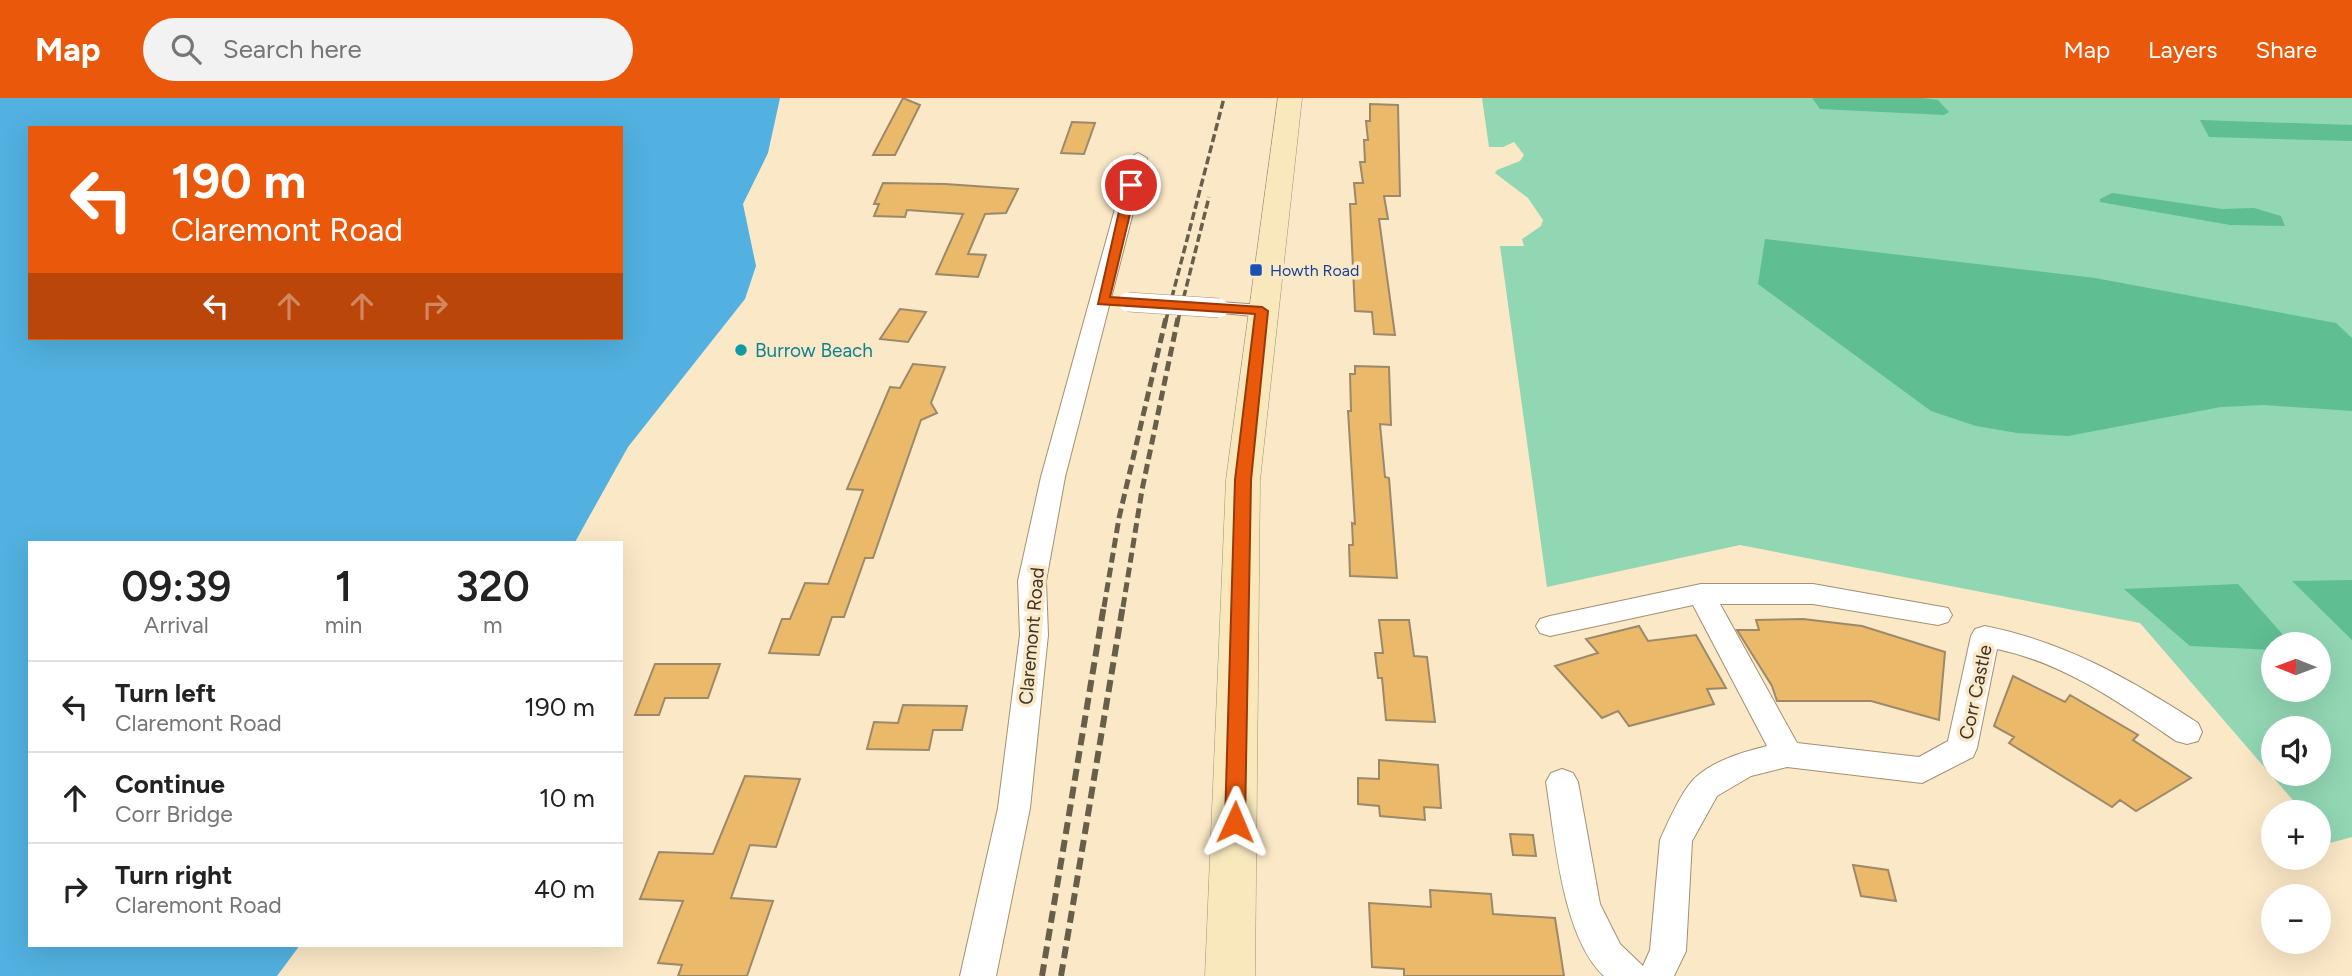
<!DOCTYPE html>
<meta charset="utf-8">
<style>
:root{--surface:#fff;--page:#f2f2f2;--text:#222;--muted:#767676;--line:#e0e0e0;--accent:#ea580c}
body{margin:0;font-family:Figtree,sans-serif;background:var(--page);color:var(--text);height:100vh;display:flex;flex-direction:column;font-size:26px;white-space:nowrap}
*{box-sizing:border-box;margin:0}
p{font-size:23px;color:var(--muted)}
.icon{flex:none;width:38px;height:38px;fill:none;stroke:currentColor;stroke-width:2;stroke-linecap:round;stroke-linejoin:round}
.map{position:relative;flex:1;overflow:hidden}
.side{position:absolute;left:28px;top:443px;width:595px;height:406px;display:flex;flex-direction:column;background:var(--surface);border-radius:0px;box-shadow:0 7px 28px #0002}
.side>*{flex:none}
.guide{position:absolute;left:28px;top:28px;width:595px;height:214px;border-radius:0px;box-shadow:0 7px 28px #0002;background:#ea580c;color:#fff;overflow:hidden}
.needle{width:46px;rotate:271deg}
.buttons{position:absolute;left:2261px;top:534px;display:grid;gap:14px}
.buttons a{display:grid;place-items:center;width:70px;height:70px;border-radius:50%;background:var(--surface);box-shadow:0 7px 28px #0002;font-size:35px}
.pin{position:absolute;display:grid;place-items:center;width:60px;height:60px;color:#fff;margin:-30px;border:4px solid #fff;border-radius:50%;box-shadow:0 2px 7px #0007}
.me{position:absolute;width:77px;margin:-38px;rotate:1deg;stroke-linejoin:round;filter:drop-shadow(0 0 5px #0008)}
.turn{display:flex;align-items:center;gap:24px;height:147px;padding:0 28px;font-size:32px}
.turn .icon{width:91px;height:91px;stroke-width:2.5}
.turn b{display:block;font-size:49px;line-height:60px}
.lanes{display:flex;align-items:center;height:66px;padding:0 28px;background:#0003;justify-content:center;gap:35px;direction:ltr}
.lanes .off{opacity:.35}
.eta{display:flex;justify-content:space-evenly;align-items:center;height:119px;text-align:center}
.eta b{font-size:42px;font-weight:600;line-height:49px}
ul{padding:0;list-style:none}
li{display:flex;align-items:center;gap:21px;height:91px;padding:0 28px;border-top:2px solid var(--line)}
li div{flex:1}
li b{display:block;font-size:26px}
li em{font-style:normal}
header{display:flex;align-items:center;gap:42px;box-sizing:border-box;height:98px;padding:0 35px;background:var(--accent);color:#fff}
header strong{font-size:33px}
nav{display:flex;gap:38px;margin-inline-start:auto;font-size:24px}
.search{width:490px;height:63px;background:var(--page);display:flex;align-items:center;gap:18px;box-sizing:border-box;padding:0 24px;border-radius:38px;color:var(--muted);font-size:26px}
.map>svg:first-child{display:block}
</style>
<header>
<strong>Map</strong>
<div class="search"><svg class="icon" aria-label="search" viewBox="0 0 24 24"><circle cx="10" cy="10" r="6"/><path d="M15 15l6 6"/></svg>Search here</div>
<nav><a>Map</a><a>Layers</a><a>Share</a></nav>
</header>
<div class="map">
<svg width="2352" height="878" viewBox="0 0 2352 878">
<rect width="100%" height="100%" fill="#fbe8c7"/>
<!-- green -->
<path fill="#92d7b4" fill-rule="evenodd" d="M1482 0H2352V739L2330 745 2319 733V714H2303L2140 525 1740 447 1547 489 1500 148H1524L1522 141 1541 128 1543 122 1528 100 1495 75 1497 72 1520 63 1524 57 1514 44 1503 49H1489ZM2273 546H2319V592H2273ZM2273 630H2319V676H2273Z"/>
<!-- forest -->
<path fill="#5fbe92" d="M1812 0H1923L1938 2 1949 14 1944 17 1820 11Z
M2200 22 2352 27V43L2209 39Z
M2112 95 2222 111 2254 110 2281 118 2285 128 2230 127 2100 104V101Z
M1765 141 2095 180 2336 225 2352 240V313L2264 307 2221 309 2068 338 2017 335 1976 328 1931 313 1758 186Z
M2352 482V542L2292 483Z
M2238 486 2291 546H2273V552L2190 548 2124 491Z"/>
<!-- water -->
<path fill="#52b1e0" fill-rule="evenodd" d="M0 0H780L768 55 743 106 756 168 745 201 628 349 575 444H30V847H300L277 878H0ZM30 30H621V240H30Z"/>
<!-- building -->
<path fill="#eab96a" stroke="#9c896b" stroke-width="2" d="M903 0 920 7 895 57H873Z
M1370 6 1398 7 1400 98H1384L1388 121H1379L1395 237 1374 236 1372 214 1355 213 1350 106H1356L1354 85H1363L1360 64H1365L1364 42H1368L1366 23H1370Z
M1072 24 1095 25 1084 56 1061 55Z
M883 85 945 86 1018 91 1006 115 985 116 968 156 986 157 978 179 936 176 963 116 907 112 905 119 874 118 879 106H874Z
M900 211 926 214 908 244 880 241Z
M913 266 945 269 931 305 937 315 921 322 873 460H865L844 519H832L819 557 769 555 782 521H790L805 485 828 486 863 392 847 391 890 289 900 290Z
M1355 268 1389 269 1391 327 1380 326 1385 379 1389 380 1397 480 1350 478 1349 447H1353L1352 425 1355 426 1348 313H1351L1350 276H1355Z
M1803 521 1862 528 1945 554 1939 622 1871 603H1777L1772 588 1737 532H1759L1756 522Z
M1379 522H1409L1414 558 1427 559 1435 624 1386 622 1382 580H1378L1375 555H1383Z
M1639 528 1648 543 1696 537 1726 590 1707 591 1714 606 1629 628 1618 613 1602 620 1555 568 1598 555 1586 541Z
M655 566H720L708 600H665L659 617H635Z
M2013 578 2065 604 2070 597 2138 637 2133 642 2191 680 2136 713 2120 702 2112 709 2009 645 2014 639 1994 628Z
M903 607 967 608 962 632H933L929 652 867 651 874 624 898 625Z
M1379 662 1438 667 1441 710 1424 709 1425 722 1380 718 1379 708 1358 706V680L1379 681Z
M745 678 800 681 776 749 750 747 731 800 773 803 747 878H678L682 867 658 865 683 803 640 801 659 754 713 756Z
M1510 736 1533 737 1536 758 1513 757Z
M1853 767 1888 772 1896 803 1861 798Z
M1430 792 1491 796 1493 816 1555 820 1564 878H1404V871L1372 869 1369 805 1431 809Z"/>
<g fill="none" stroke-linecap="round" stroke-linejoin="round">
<defs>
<path id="street" d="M1138 55 1147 60 1065 379 1046 483 1048 537 1030 710 996 878H960L998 710 1020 537 1018 483 1041 379 1129 60Z
M1219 204 1262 207 1273 213 1262 219 1212 214 1208 210Z
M1701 486H1813L1948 510 1952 517 1948 524 1938 527 1813 506H1720L1797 645 1919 659 1948 643 1971 538 1975 531 1985 528C2065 544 2130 581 2198 625L2202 634 2198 643 2187 646 2176 643C2120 605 2064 565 1997 551L1977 650 1973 659 1922 685 1787 669 1751 678 1717 698 1692 743 1686 853 1674 878H1604C1562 839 1555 739 1546 684L1551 675 1562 671 1573 675 1578 684 1600 806 1620 846 1643 868 1650 852 1660 742C1667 726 1683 690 1696 679 1715 662 1743 654 1767 648L1693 507 1550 538 1540 535 1536 528 1540 521 1550 518Z"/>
<path id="secondary" d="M1278 0H1302L1260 382 1255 878H1205L1226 382Z"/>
</defs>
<!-- street casing -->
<use href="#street" stroke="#a29072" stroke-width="2"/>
<!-- secondary casing -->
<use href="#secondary" stroke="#a29072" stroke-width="1"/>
<!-- street -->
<use href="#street" fill="#fff" fill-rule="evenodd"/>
<!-- secondary -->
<use href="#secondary" fill="#f8e8bc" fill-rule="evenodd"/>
<!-- rail-far2 -->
<path stroke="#675e4c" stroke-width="3.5" stroke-dasharray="8 3.5" stroke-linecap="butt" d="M1166 222 1224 0
M1178 222 1209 99"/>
<!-- rail-far1 -->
<path stroke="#675e4c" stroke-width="5" stroke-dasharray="10 5" stroke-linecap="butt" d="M1104 509 1119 420 1166 220
M1123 509 1142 392 1178 220"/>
<!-- rail -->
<path stroke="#675e4c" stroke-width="6" stroke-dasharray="12 6" stroke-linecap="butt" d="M1042 878 1104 507
M1061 878 1123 507"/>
<defs>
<path id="street-bridge" d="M1128 204 1219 210"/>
</defs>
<!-- street-bridge casing -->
<use href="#street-bridge" stroke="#a29072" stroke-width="20" stroke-linecap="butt"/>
<!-- street-bridge -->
<use href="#street-bridge" stroke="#fff" stroke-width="19"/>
</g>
<!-- route -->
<path fill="#ea580c" stroke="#983908" stroke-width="2" d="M1131 83 1137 87 1110 199 1262 209 1268 213 1251 382 1245 724 1242 730H1228L1225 724 1235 382 1255 216 1098 206 1125 87Z"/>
<!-- markers -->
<rect fill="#1a4fb4" stroke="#fbe8c7" stroke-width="2.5" x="1249" y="165" width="14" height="14" rx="3.5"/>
<circle fill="#0f9aa8" stroke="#fbe8c7" stroke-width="2.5" cx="741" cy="252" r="7"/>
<g text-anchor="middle" stroke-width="7" stroke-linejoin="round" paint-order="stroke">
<!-- far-transit labels -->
<g font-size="16" fill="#164399" stroke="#fbe8c7" text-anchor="start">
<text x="1270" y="178">Howth Road</text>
</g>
<!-- culture labels -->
<g font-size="19" fill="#0d838f" stroke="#fbe8c7" text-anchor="start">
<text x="755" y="259">Burrow Beach</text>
</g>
<!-- street labels -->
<g font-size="19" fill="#3b3427" stroke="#fbe8c7">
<text transform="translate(1031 538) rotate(-85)" y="7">Claremont Road</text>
<text transform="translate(1975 594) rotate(-78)" y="7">Corr Castle</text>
</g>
</g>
</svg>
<div class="buttons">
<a><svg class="needle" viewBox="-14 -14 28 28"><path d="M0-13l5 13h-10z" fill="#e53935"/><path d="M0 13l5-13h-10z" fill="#767676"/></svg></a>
<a><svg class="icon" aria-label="sound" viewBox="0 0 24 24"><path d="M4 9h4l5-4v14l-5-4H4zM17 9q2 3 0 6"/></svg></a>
<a>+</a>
<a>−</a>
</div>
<div class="pin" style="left:1131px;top:87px;background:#d93025"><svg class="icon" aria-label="arrive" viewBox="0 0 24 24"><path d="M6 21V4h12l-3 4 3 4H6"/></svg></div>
<svg class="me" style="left:1235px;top:724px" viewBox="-20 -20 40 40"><path d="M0-17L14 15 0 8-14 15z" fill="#ea580c" stroke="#fff" stroke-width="4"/></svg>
<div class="guide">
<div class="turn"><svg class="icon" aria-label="left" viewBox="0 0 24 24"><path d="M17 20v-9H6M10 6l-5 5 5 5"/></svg><div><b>190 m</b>Claremont Road</div></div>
<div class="lanes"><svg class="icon" aria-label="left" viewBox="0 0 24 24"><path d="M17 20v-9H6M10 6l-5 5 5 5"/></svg><svg class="icon off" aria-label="ahead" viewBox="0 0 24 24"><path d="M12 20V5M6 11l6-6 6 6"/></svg><svg class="icon off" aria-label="ahead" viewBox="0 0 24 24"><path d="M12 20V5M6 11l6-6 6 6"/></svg><svg class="icon off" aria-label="right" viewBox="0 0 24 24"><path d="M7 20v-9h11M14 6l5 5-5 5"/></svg></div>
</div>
<section class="side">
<div class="eta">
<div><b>09:39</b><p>Arrival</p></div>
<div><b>1</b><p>min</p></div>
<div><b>320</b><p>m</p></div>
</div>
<ul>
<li><svg class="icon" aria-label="left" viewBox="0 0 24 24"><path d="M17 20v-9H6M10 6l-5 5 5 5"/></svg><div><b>Turn left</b><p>Claremont Road</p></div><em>190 m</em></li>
<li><svg class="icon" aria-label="ahead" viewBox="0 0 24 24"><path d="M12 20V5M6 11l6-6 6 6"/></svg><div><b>Continue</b><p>Corr Bridge</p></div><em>10 m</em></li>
<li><svg class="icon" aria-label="right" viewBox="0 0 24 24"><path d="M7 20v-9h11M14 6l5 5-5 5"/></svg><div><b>Turn right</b><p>Claremont Road</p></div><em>40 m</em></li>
</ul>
</section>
</div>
